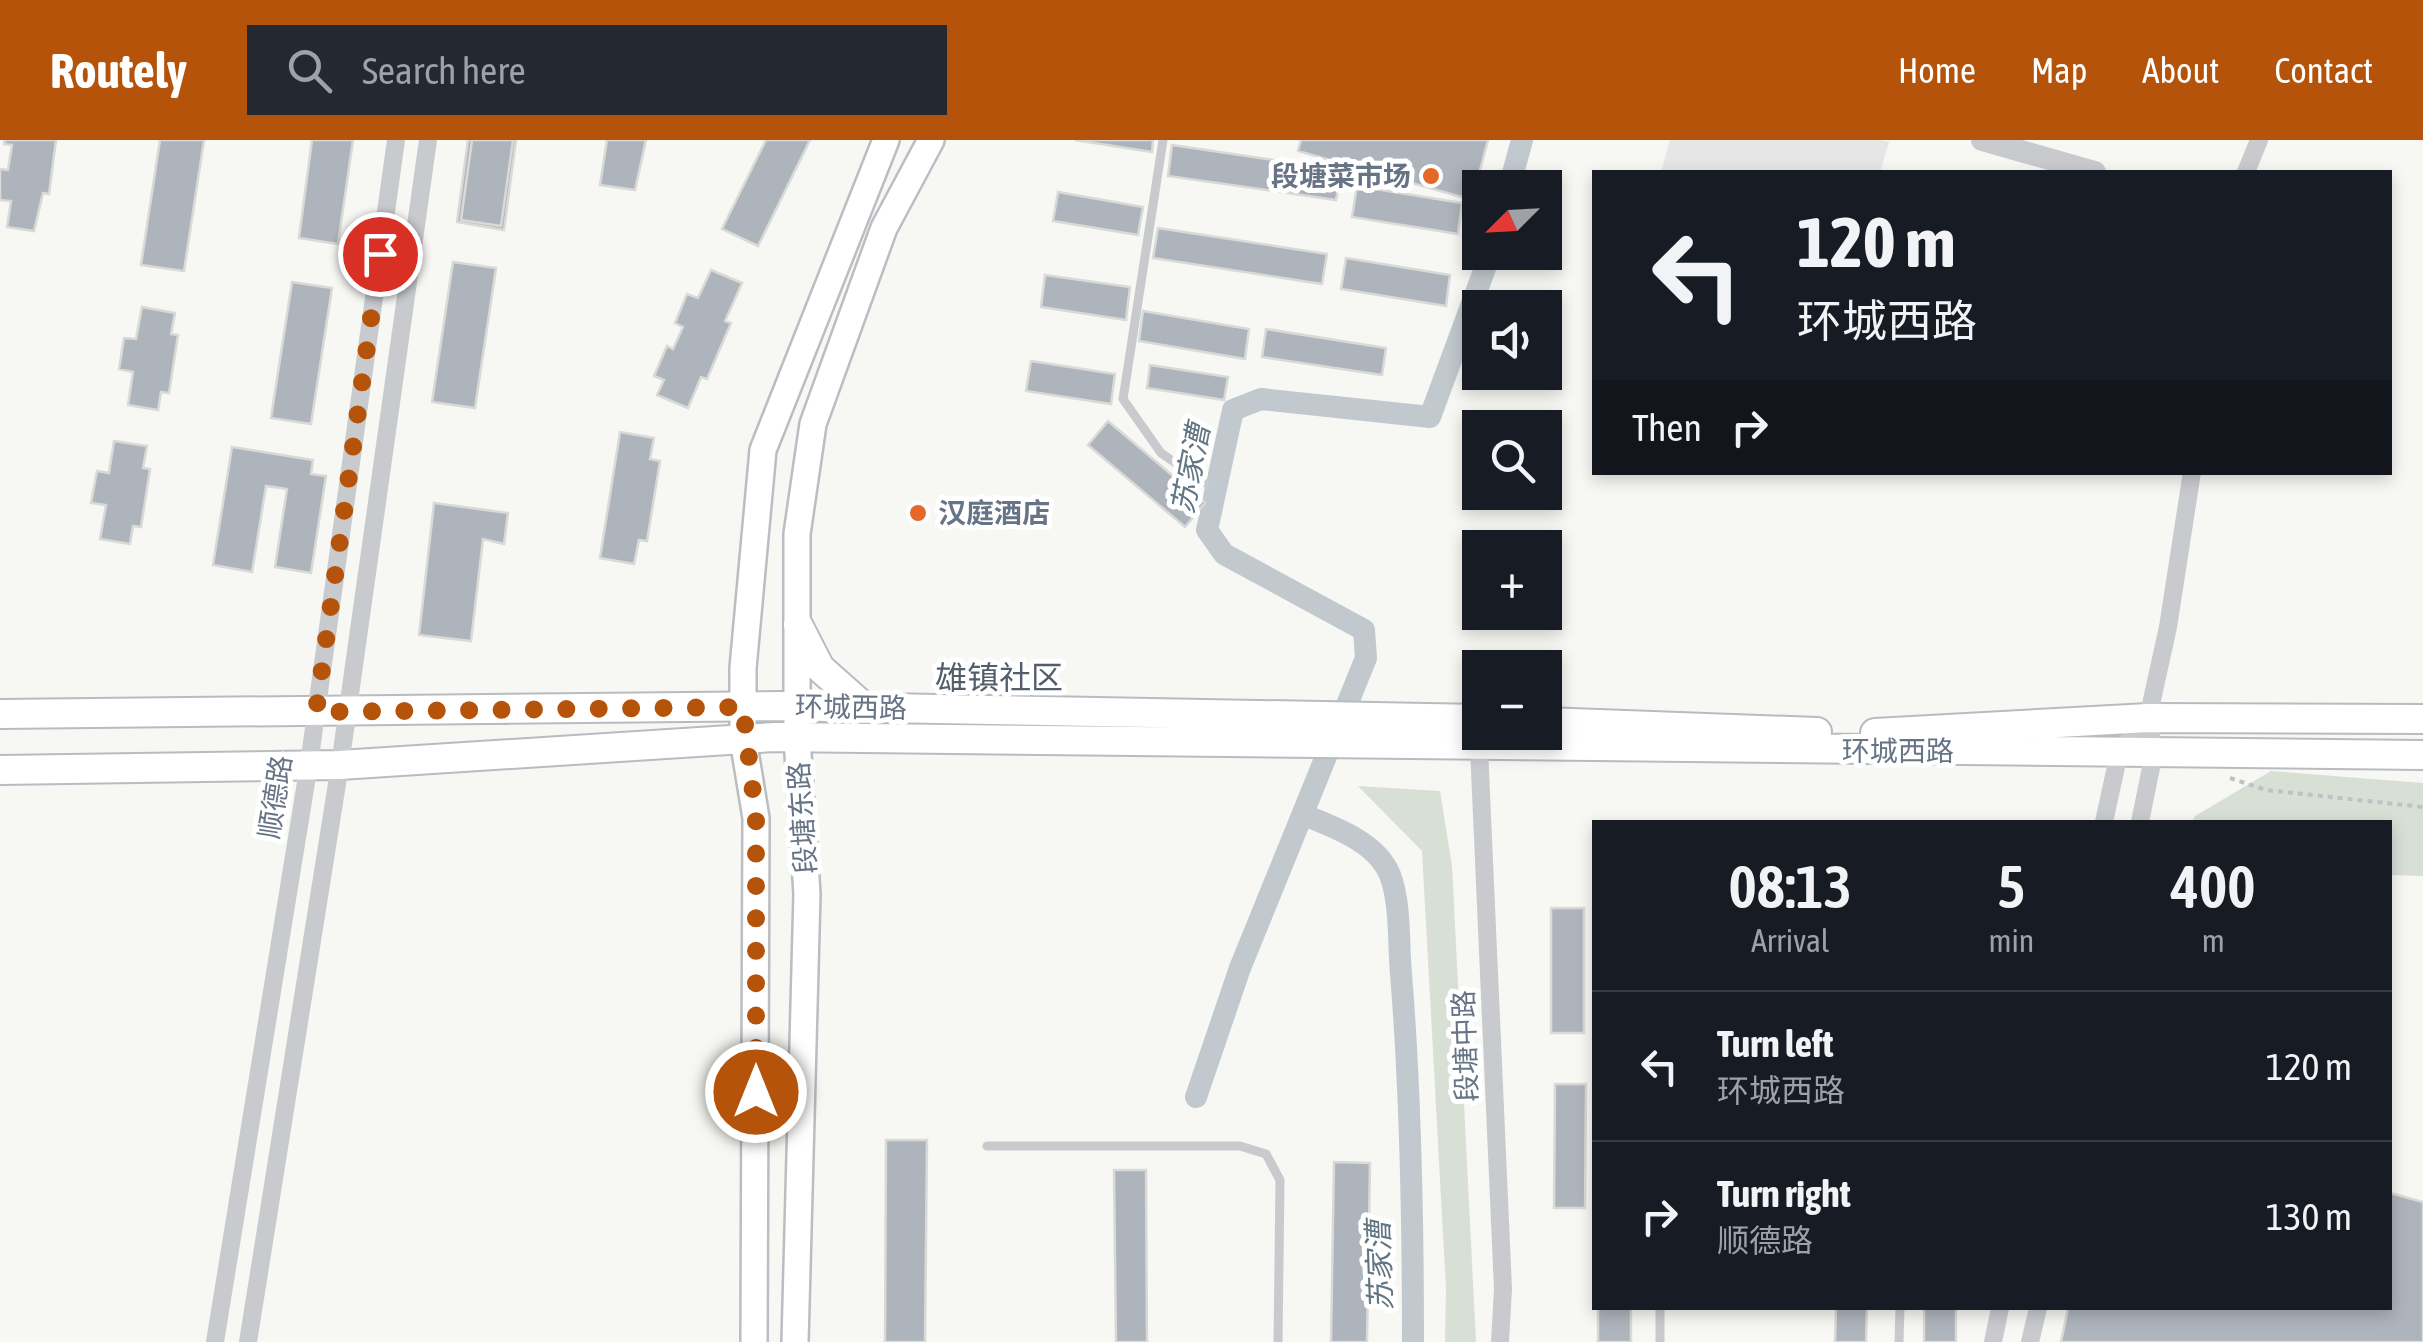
<!DOCTYPE html>
<meta charset="utf-8">
<style>
:root{--surface:#171b24;--page:#242831;--text:#f1f3f6;--muted:#9ea1a6;--line:#363941;--accent:#b45309}
body{margin:0;font-family:"Asap Condensed","Noto Sans SC",sans-serif;background:var(--page);color:var(--text);height:100vh;display:flex;flex-direction:column;font-size:38px;white-space:nowrap}
*{box-sizing:border-box;margin:0}
p{font-size:32px;color:var(--muted)}
.icon{flex:none;width:55px;height:55px;fill:none;stroke:currentColor;stroke-width:2;stroke-linecap:round;stroke-linejoin:round}
.map{position:relative;flex:1;overflow:hidden}
.drawer{position:absolute;left:1592px;top:680px;width:800px;height:490px;display:flex;flex-direction:column;background:var(--surface);border-radius:0px;box-shadow:0 5px 15px #0003}
.drawer>*{flex:none}
.top-card{position:absolute;left:1592px;top:30px;width:800px;height:305px;border-radius:0px;box-shadow:0 5px 15px #0003;background:#171b24;color:var(--text);overflow:hidden}
.needle{width:65px;rotate:246deg}
.fabs{position:absolute;left:1462px;top:30px;display:grid;gap:20px}
.fabs a{display:grid;place-items:center;width:100px;height:100px;border-radius:0px;background:var(--surface);box-shadow:0 5px 15px #0003;font-size:50px}
.pin{position:absolute;display:grid;place-items:center;width:85px;height:85px;color:#fff;margin:-42px;border:5px solid #fff;border-radius:50%;box-shadow:0 2px 10px #0007}
.me{position:absolute;width:110px;margin:-55px;rotate:0deg;stroke-linejoin:round;filter:drop-shadow(0 0 8px #0008)}
.turn{display:flex;align-items:center;gap:35px;height:210px;padding:0 40px;font-size:45px}
.turn .icon{width:130px;height:130px;stroke-width:2.5}
.turn b{display:block;font-size:70px;line-height:85px}
.then{display:flex;align-items:center;height:95px;padding:0 40px;background:#0003;gap:20px;font-size:38px}
.eta{display:flex;justify-content:space-evenly;align-items:center;height:170px;text-align:center}
.eta b{font-size:60px;font-weight:600;line-height:70px}
ul{padding:0;list-style:none}
li{display:flex;align-items:center;gap:30px;height:150px;padding:0 40px;border-top:2px solid var(--line)}
li div{flex:1}
li b{display:block;font-size:38px}
li em{font-style:normal}
header{display:flex;align-items:center;gap:60px;box-sizing:border-box;height:140px;padding:0 50px;background:var(--accent);color:#fff}
header strong{font-size:48px}
nav{display:flex;gap:55px;margin-inline-start:auto;font-size:35px}
.search{width:700px;height:90px;background:var(--page);display:flex;align-items:center;gap:25px;box-sizing:border-box;padding:0 35px;border-radius:0px;color:var(--muted);font-size:38px}
.map>svg:first-child{display:block}
</style>
<header>
<strong>Routely</strong>
<div class="search"><svg class="icon" aria-label="search" viewBox="0 0 24 24"><circle cx="10" cy="10" r="6"/><path d="M15 15l6 6"/></svg>Search here</div>
<nav><a>Home</a><a>Map</a><a>About</a><a>Contact</a></nav>
</header>
<div class="map">
<svg width="2423" height="1202" viewBox="0 0 2423 1202">
<rect width="100%" height="100%" fill="#f7f7f4"/>
<!-- built -->
<path fill="#e5e6e5" d="M1670 0H1880L1889 2 1880 32H1661Z"/>
<!-- green -->
<path fill="#d8dfd5" d="M2271 631 2423 643V736L2390 735V682H2192L2195 676Z
M1358 646 1440 651 1452 726 1476 1202H1445L1446 1148 1422 711Z"/>
<g fill="none" stroke-linecap="round" stroke-linejoin="round">
<!-- canal -->
<path stroke="#c1c9cf" stroke-width="22" d="M1509 48 1522 0
M1304 675C1334 687 1377 702 1390 735 1401 764 1398 802 1401 834 1411 956 1413 1080 1413 1202
M1196 957 1240 828 1366 518 1364 490 1224 414 1207 390 1233 270 1261 259 1430 277 1491 112"/>
</g>
<!-- building -->
<path fill="#aeb4bb" stroke="#d9d9d7" stroke-width="2.5" d="M5 0H56L49 54 43 53 34 91 7 87 11 61 0 60V29L8 30 12 5 4 4Z
M160 0H204L184 131 141 125Z
M312 0H353L338 104 299 98Z
M468 0H516L504 90 457 82Z
M472 0H513L501 86 461 80Z
M607 0H646L635 50 600 45Z
M766 0H810L758 106 722 89Z
M1075 0H1153L1152 12Z
M1301 0H1488L1472 60 1298 11Z
M1172 5 1341 30 1336 60 1168 36Z
M1357 46 1462 63 1458 94 1352 77Z
M1058 52 1143 67 1138 95 1053 81Z
M1158 88 1327 114 1322 144 1153 118Z
M1346 118 1450 135 1446 166 1341 149Z
M453 122 496 128 475 268 432 262Z
M711 130 742 143 725 181 731 183 707 239 701 237 688 268 657 255 664 240 654 236 667 206 673 209 683 187 675 183 687 154 698 158Z
M1045 135 1130 147 1126 180 1041 167Z
M292 142 332 148 311 284 271 278Z
M142 167 175 173 171 194 178 195 169 253 161 252 158 270 128 265 133 232 119 229 124 198 136 199Z
M1143 171 1249 189 1245 219 1139 201Z
M1266 189 1386 208 1382 235 1262 217Z
M1031 221 1115 234 1111 264 1026 251Z
M1150 225 1228 237 1224 260 1147 248Z
M1108 281 1205 363 1185 387 1088 305Z
M620 292 654 298 650 319 660 321 647 401 639 400 634 424 600 418Z
M114 301 147 306 143 328 150 329 141 387 133 386 130 404 100 399 106 365 91 363 97 331 109 333Z
M232 307 313 320 311 334 326 336 311 433 275 427 287 349 266 346 252 432 213 425Z
M434 363 508 373 504 404 483 399 471 501 419 495Z
M1551 768H1584V893H1551Z
M1555 944H1586L1585 1068H1554Z
M886 1000H927L925 1202H885Z
M1334 1022 1370 1023 1367 1202H1331Z
M1114 1030H1146L1147 1202H1116Z
M2390 1053 2423 1062V1202H2061L2068 1168H2390Z
M1598 1168H1631V1202H1598Z
M1836 1168H1867L1866 1202H1835Z
M1924 1168H1956V1202H1924Z"/>
<g fill="none" stroke-linecap="round" stroke-linejoin="round">
<defs>
<path id="secondary" d="M754 1202 756 678 743 599V528L763 310 886 0
M795 1202 807 754 797 598V394L813 284 884 88 931 0"/>
<path id="primary" d="M798 485 820 528 865 568
M0 574 778 566 1480 579
M1545 582 1817 592
M1875 593 2148 578 2423 579
M0 630 340 625 775 597 2423 615"/>
</defs>
<!-- secondary casing -->
<use href="#secondary" stroke="#babdc2" stroke-width="30"/>
<!-- primary casing -->
<use href="#primary" stroke="#b8bbc0" stroke-width="32"/>
<!-- path -->
<path stroke="#bfc1c3" stroke-width="4" stroke-dasharray="5 5" stroke-linecap="butt" d="M2230 638 2266 650 2423 667"/>
<!-- service -->
<path stroke="#c8cace" stroke-width="9" d="M1163 0 1123 259 1161 313 1205 343
M987 1006H1240L1266 1014 1280 1040 1278 1202
M1660 1202V1168
M1899 1202 1900 1168"/>
<!-- minor -->
<path stroke="#c8cace" stroke-width="18" d="M2246 32 2259 0
M1479 608 1503 1149 1500 1202
M2104 682 2119 613 2148 578
M2140 682 2154 613 2148 578 2168 487 2192 332
M215 1202 309 624 396 0
M248 1202 340 625 428 0
M1993 1202 2000 1168
M2030 1202 2038 1168"/>
<!-- tertiary -->
<path stroke="#c8cace" stroke-width="22" d="M1982 0 2095 32"/>
<!-- secondary -->
<use href="#secondary" stroke="#fff" stroke-width="25"/>
<!-- primary -->
<use href="#primary" stroke="#fff" stroke-width="28"/>
</g>
<g fill="none" stroke-linecap="round" stroke-linejoin="round">
<!-- route -->
<path stroke="#b45309" stroke-width="18" stroke-dasharray="0 32.4" d="M380 114 316 572 743 567 756 678V952"/>
</g>
<!-- markers -->
<g fill="#e56826" stroke="#fff" stroke-width="4">
<circle cx="1431" cy="36" r="10"/>
<circle cx="918" cy="373" r="10"/>
</g>
<g text-anchor="middle" stroke-width="10" stroke-linejoin="round" paint-order="stroke">
<!-- poi labels -->
<g font-size="28" font-weight="bold" fill="#667486" stroke="#fff" text-anchor="end">
<text x="1411" y="46">段塘菜市场</text>
<text x="938" y="383" text-anchor="start">汉庭酒店</text>
</g>
<!-- street labels -->
<g font-size="28" fill="#667486" stroke="#fff">
<text transform="translate(851 567) rotate(1)" y="10">环城西路</text>
<text x="1898" y="621">环城西路</text>
<text transform="translate(275 657) rotate(-81)" y="10">顺德路</text>
<text transform="translate(802 678) rotate(-94)" y="10">段塘东路</text>
<text transform="translate(1465 906) rotate(-92)" y="10">段塘中路</text>
</g>
<!-- water labels -->
<g font-size="30" font-style="italic" fill="#627582" stroke="#fff">
<text transform="translate(1191 329) rotate(-79)" y="10">苏家漕</text>
<text transform="translate(1380 1126) rotate(-92)" y="10">苏家漕</text>
</g>
<!-- quarter labels -->
<g font-size="32" fill="#545e6b" stroke="#fff">
<text x="999" y="549">雄镇社区</text>
</g>
</g>
</svg>
<div class="fabs">
<a><svg class="needle" viewBox="-14 -14 28 28"><path d="M0-13l5 13h-10z" fill="#e53935"/><path d="M0 13l5-13h-10z" fill="#9ea1a6"/></svg></a>
<a><svg class="icon" aria-label="sound" viewBox="0 0 24 24"><path d="M4 9h4l5-4v14l-5-4H4zM17 9q2 3 0 6"/></svg></a>
<a><svg class="icon" aria-label="search" viewBox="0 0 24 24"><circle cx="10" cy="10" r="6"/><path d="M15 15l6 6"/></svg></a>
<a>+</a>
<a>−</a>
</div>
<div class="pin" style="left:380px;top:114px;background:#d93025"><svg class="icon" aria-label="arrive" viewBox="0 0 24 24"><path d="M6 21V4h12l-3 4 3 4H6"/></svg></div>
<svg class="me" style="left:756px;top:952px" viewBox="-20 -20 40 40"><circle r="17" fill="#b45309" stroke="#fff" stroke-width="3"/><path d="M0-11L8 9 0 5-8 9z" fill="#fff"/></svg>
<div class="top-card">
<div class="turn"><svg class="icon" aria-label="left" viewBox="0 0 24 24"><path d="M17 20v-9H6M10 6l-5 5 5 5"/></svg><div><b>120 m</b>环城西路</div></div>
<div class="then">Then<svg class="icon" aria-label="right" viewBox="0 0 24 24"><path d="M7 20v-9h11M14 6l5 5-5 5"/></svg></div>
</div>
<section class="drawer">
<div class="eta">
<div><b>08:13</b><p>Arrival</p></div>
<div><b>5</b><p>min</p></div>
<div><b>400</b><p>m</p></div>
</div>
<ul>
<li><svg class="icon" aria-label="left" viewBox="0 0 24 24"><path d="M17 20v-9H6M10 6l-5 5 5 5"/></svg><div><b>Turn left</b><p>环城西路</p></div><em>120 m</em></li>
<li><svg class="icon" aria-label="right" viewBox="0 0 24 24"><path d="M7 20v-9h11M14 6l5 5-5 5"/></svg><div><b>Turn right</b><p>顺德路</p></div><em>130 m</em></li>
</ul>
</section>
</div>
